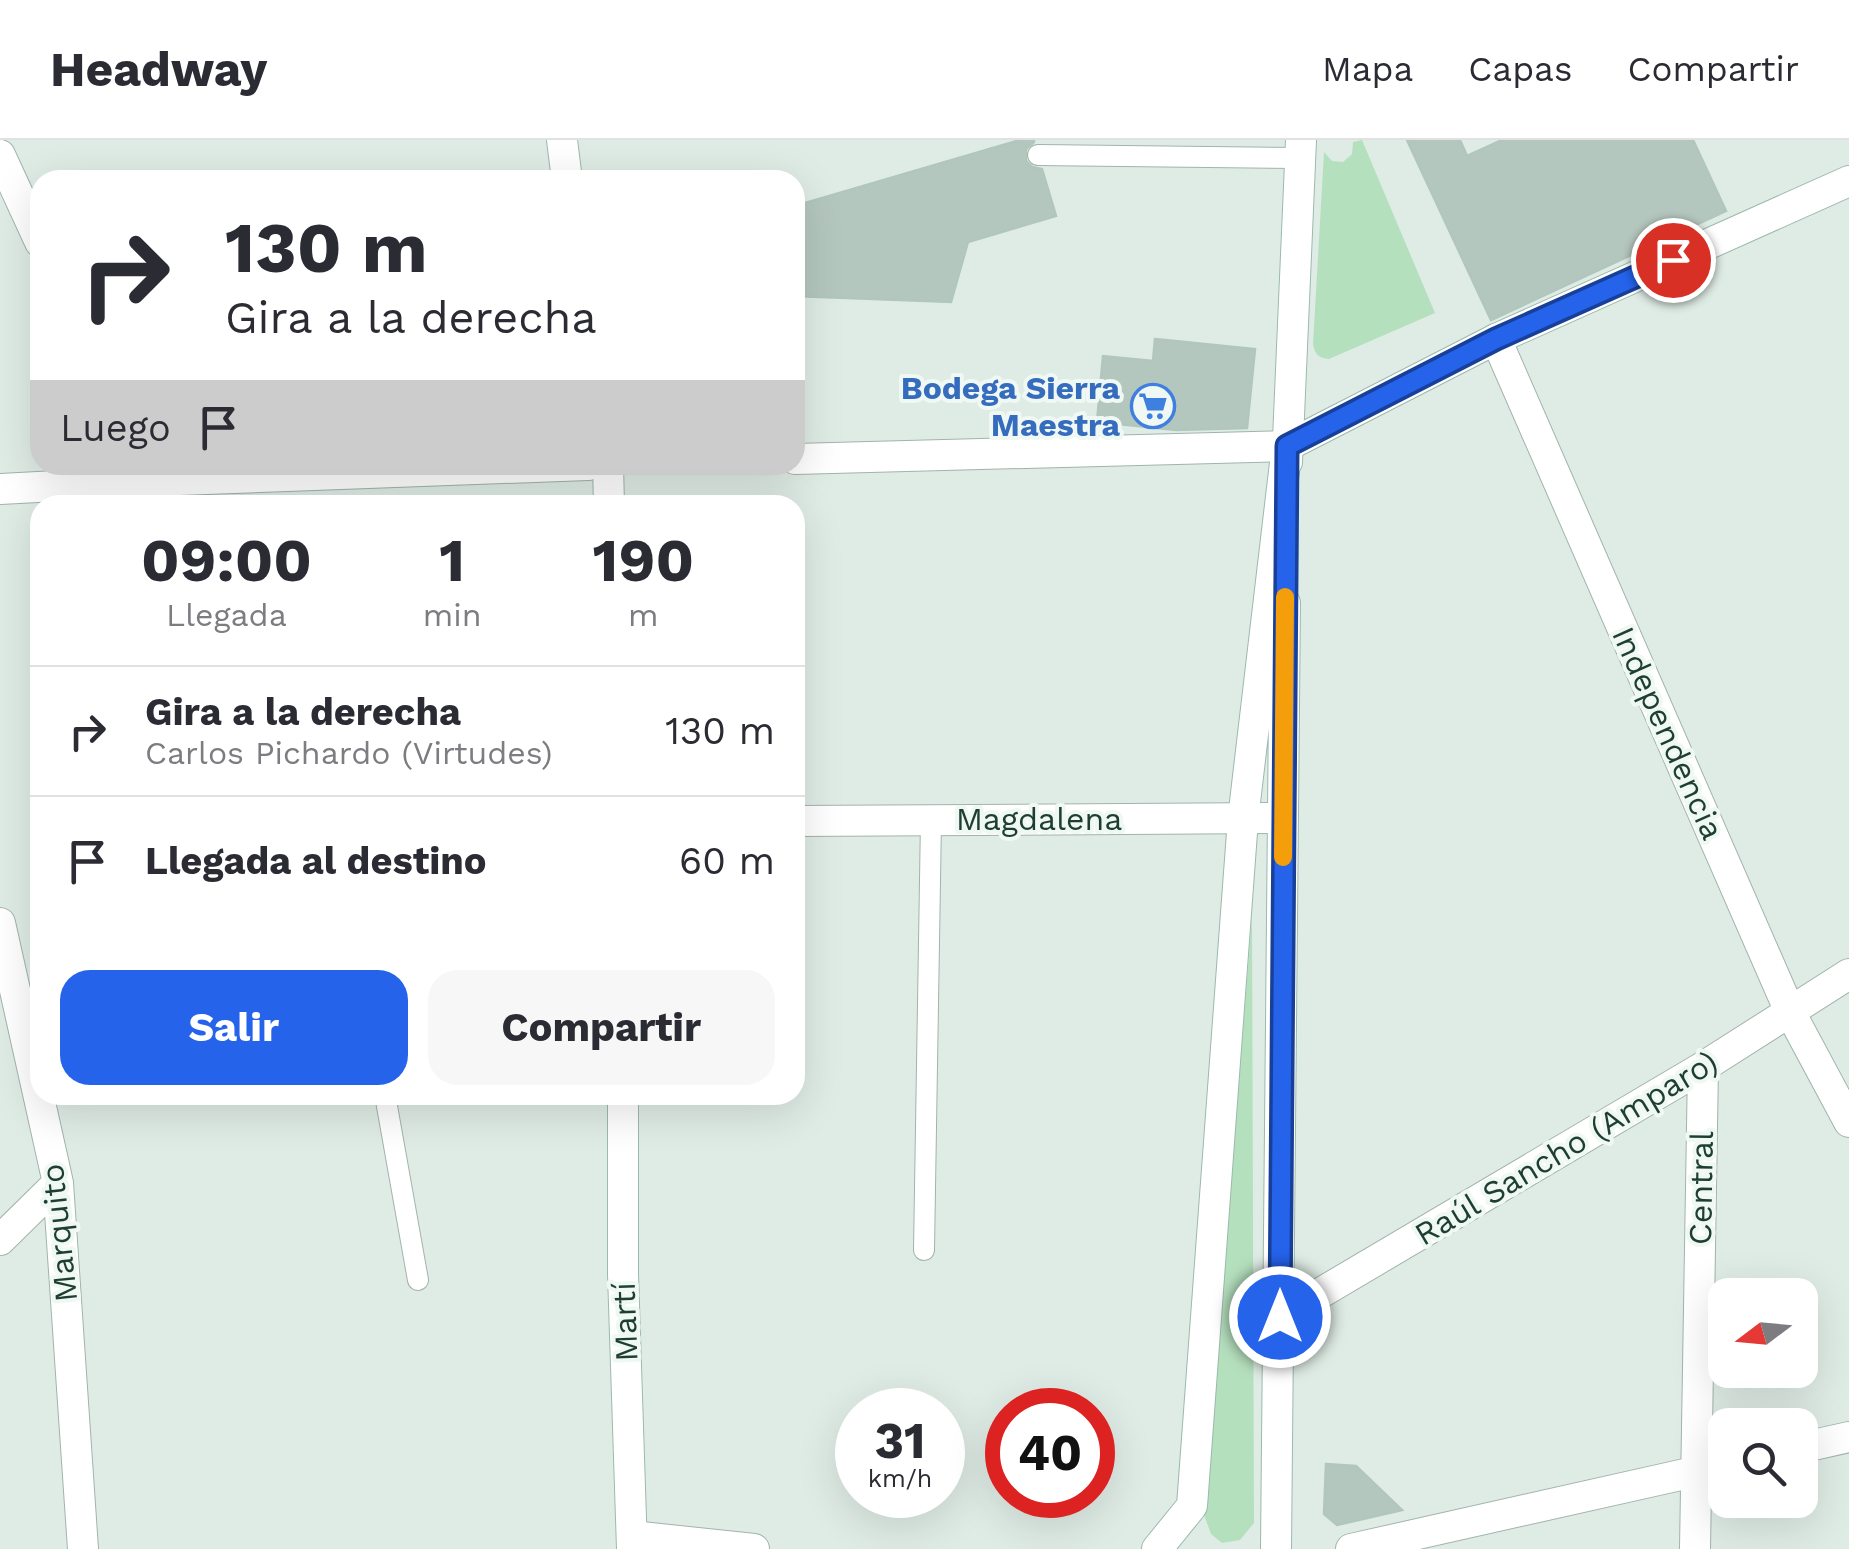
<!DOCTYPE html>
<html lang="es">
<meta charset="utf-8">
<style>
:root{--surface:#fff;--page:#f7f7f7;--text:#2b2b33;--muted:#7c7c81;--line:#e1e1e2;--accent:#2563eb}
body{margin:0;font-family:"Work Sans",sans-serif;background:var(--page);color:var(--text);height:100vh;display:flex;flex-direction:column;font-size:38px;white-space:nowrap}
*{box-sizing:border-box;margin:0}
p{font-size:32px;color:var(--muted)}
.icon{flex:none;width:55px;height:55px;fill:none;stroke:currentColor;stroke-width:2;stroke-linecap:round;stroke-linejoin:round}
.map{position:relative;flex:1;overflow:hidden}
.details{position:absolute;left:30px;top:355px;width:775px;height:610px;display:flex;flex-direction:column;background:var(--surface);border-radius:30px;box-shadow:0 10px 40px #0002}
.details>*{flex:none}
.hud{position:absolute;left:30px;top:30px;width:775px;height:305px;border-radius:30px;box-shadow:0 10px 40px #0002;background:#fff;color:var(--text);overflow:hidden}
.needle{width:65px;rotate:254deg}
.fabs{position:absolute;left:1708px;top:1138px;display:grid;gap:20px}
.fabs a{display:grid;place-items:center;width:110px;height:110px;border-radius:20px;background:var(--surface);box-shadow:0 10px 40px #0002;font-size:50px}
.speed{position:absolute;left:835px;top:1248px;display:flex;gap:20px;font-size:50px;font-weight:700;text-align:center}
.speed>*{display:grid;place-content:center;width:130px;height:130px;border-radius:50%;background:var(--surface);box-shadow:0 10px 40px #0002;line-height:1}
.speed small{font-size:25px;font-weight:400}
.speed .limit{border:15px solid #d22;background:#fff;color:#111}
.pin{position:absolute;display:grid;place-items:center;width:85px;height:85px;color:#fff;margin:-42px;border:5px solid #fff;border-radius:50%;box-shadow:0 2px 10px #0007}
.me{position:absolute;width:110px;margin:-55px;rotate:0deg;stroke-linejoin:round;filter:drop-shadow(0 0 8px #0008)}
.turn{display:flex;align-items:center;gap:35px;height:210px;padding:0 30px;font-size:45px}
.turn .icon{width:130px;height:130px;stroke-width:2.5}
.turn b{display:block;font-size:70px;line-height:85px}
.then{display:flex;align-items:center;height:95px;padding:0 30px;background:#0003;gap:20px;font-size:38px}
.eta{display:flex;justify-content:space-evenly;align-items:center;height:170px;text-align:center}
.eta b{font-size:60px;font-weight:700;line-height:70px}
.button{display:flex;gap:20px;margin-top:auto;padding:20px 30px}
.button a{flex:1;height:115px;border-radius:30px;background:var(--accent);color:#fff;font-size:40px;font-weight:700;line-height:115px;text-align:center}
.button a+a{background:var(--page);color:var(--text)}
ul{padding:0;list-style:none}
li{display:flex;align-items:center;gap:30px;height:130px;padding:0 30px;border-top:2px solid var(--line)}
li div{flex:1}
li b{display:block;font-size:38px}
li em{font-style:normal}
header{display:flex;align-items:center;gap:60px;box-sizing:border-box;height:140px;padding:0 50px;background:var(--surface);border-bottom:2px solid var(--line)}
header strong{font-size:48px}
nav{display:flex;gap:55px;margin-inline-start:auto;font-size:35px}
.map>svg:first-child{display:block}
</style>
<header>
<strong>Headway</strong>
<nav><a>Mapa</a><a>Capas</a><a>Compartir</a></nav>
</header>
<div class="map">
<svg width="1849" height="1409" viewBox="0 0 1849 1409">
<rect width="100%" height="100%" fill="#dfece5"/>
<!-- green -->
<path fill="#b5e0be" d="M1362 0 1435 173 1329 219C1318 218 1315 214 1313 204L1324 12 1332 21 1343 22 1352 14 1353 2Z
M1252 778 1254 1383 1240 1400 1222 1403 1211 1394 1204 1375Z"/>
<!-- building -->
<path fill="#b4c7be" stroke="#b1c6bc" stroke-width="2.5" d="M1020 0H1034V2L1026 9V21L1032 27 1042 29 1056 76 968 102 951 162 795 156V66Z
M1407 0H1460L1467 16 1502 0H1693L1726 71 1491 180Z
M1155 199 1255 209 1247 288 1176 290 1097 282 1103 216 1153 221Z
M1326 1324 1356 1326 1402 1370 1337 1385 1324 1374Z"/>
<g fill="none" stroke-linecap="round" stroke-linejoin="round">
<defs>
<path id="lane" d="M1038 15 1300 18
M385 955 418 1140
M924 1110 931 679"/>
<path id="street" d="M0 15 40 102
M1496 199 1790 872 1849 982
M795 319 1287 306
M0 349 150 341 588 325
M795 681 1283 678
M0 783 58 1043 83 1409
M0 1100 58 1043
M1280 1177 1703 927 1849 834
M1800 1308 1849 1297
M632 1396 754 1409
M1351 1409 1725 1325
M1695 1409 1703 927"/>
<path id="secondary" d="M562 0 567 40
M1287 322 1301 0
M608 325 609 365
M623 955V1134L632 1409
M1157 1409 1192 1366 1243 679 1287 306 1496 199 1849 41
M1276 1409 1285 463"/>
</defs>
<!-- lane casing -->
<use href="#lane" stroke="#a1b4ac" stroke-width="22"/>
<!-- street casing -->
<use href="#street" stroke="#a1b4ac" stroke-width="32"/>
<!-- secondary casing -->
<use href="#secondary" stroke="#9cb9ad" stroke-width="32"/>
<!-- lane -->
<use href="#lane" stroke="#fff" stroke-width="20"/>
<!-- street -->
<use href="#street" stroke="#fff" stroke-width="30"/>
<!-- secondary -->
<use href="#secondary" stroke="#fff" stroke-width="30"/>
</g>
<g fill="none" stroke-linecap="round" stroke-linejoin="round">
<defs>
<path id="route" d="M1280 1177 1287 306 1496 199 1673 120"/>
</defs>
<!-- route casing -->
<use href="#route" stroke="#184099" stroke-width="25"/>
<!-- route -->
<use href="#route" stroke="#2563eb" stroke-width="18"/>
<!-- slow -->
<path stroke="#f59e0b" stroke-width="18" d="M1283 717 1285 457"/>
</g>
<!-- icons -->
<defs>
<symbol id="supermarket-ring" viewBox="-11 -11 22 22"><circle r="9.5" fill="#eff8f3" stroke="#3f7fe0" stroke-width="1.5"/><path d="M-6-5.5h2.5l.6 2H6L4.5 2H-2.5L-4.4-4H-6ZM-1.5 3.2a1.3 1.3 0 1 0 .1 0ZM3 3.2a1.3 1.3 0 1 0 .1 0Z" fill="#3f7fe0"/></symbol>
</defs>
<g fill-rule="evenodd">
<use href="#supermarket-ring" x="1128" y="241" width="50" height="50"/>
</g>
<g text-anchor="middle" stroke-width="8" stroke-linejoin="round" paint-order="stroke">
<!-- shop labels -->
<g font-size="32" font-weight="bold" fill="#366cbe" stroke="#eff8f3" text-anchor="end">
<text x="1120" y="259">Bodega Sierra<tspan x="1120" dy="37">Maestra</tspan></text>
</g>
<!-- street labels -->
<g font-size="32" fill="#1e3e33" stroke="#eff8f3">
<text transform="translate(1668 593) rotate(66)" y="11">Independencia</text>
<text x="1039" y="690">Magdalena</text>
<text transform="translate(1566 1008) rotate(-31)" y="11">Raúl Sancho (Amparo)</text>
<text transform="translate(1701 1048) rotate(-89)" y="11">Central</text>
<text transform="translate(59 1093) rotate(-96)" y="11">Marquito</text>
<text transform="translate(625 1182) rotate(-92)" y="11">Martí</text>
</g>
</g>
</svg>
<div class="fabs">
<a><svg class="needle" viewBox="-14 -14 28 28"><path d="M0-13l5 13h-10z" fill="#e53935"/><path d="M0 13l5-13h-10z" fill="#7c7c81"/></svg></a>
<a><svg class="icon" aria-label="search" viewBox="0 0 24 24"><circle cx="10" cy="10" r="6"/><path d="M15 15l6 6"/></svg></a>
</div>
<div class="speed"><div>31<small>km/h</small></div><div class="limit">40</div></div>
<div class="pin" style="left:1673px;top:120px;background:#d93025"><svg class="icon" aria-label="arrive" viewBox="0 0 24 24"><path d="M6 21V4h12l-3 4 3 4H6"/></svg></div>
<svg class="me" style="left:1280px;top:1177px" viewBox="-20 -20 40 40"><circle r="17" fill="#2563eb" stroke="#fff" stroke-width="3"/><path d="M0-11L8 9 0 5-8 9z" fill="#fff"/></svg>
<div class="hud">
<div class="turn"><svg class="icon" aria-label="right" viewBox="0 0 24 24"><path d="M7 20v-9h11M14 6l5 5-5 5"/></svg><div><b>130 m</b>Gira a la derecha</div></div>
<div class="then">Luego<svg class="icon" aria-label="arrive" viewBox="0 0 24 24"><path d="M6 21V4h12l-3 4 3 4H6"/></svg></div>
</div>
<section class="details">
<div class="eta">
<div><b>09:00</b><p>Llegada</p></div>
<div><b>1</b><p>min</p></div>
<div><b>190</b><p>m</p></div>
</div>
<ul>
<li><svg class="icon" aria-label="right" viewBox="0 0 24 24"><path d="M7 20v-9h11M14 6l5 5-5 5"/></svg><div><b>Gira a la derecha</b><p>Carlos Pichardo (Virtudes)</p></div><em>130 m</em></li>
<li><svg class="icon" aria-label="arrive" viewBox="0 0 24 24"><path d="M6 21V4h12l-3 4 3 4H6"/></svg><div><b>Llegada al destino</b></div><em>60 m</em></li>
</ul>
<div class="button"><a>Salir</a><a>Compartir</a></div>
</section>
</div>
